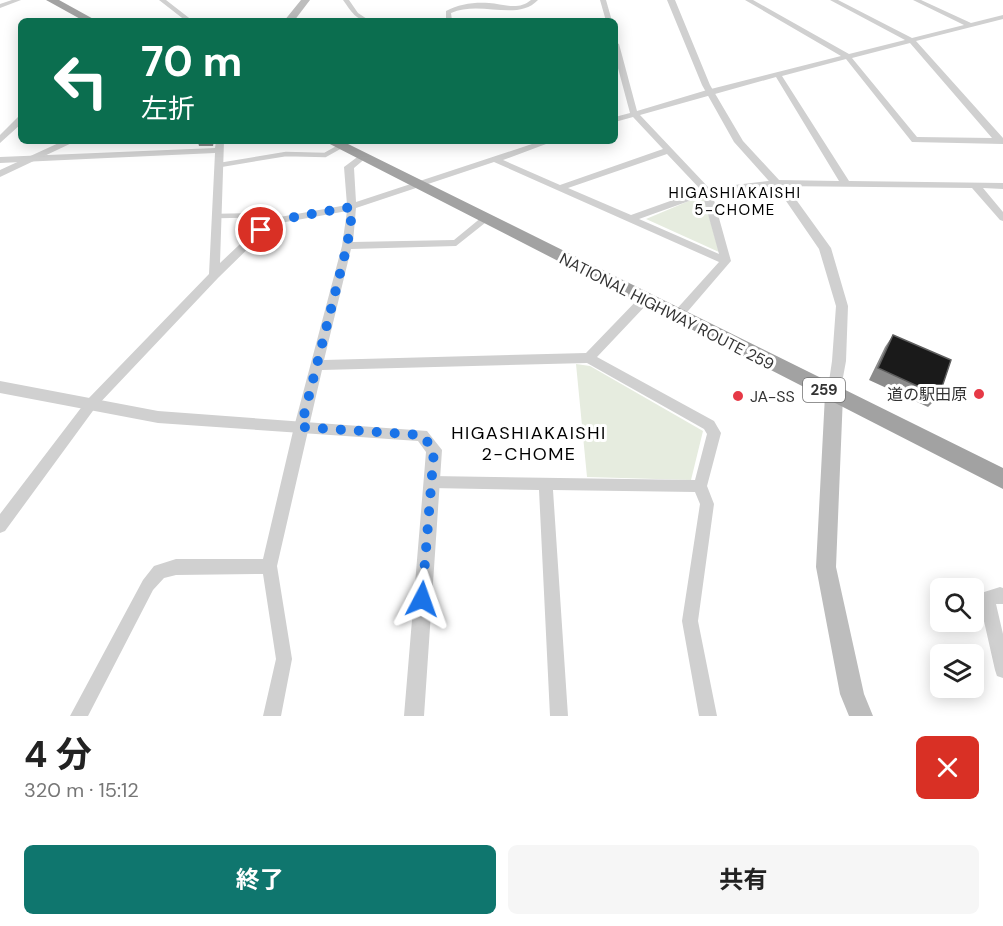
<!DOCTYPE html>
<html lang="ja">
<meta charset="utf-8">
<style>
:root{--surface:#fff;--page:#f6f6f6;--text:#222;--muted:#767676;--accent:#0f766e}
body{margin:0;font-family:"DM Sans","Noto Sans JP",sans-serif;background:var(--page);color:var(--text);height:100vh;display:flex;flex-direction:column;font-size:22px;white-space:nowrap}
*{box-sizing:border-box;margin:0}
p{font-size:20px;color:var(--muted)}
.icon{flex:none;width:33px;height:33px;fill:none;stroke:currentColor;stroke-width:2;stroke-linecap:round;stroke-linejoin:round}
.map{position:relative;height:716px;overflow:hidden}
.details{display:flex;flex-direction:column;background:var(--surface);flex:1}
.details>*{flex:none}
.guide{position:absolute;left:18px;top:18px;width:600px;height:126px;border-radius:9px;box-shadow:0 3px 15px #0003;background:#0b6e4f;color:#fff;overflow:hidden}
.fabs{position:absolute;left:930px;top:578px;display:grid;gap:12px}
.fabs a{display:grid;place-items:center;width:54px;height:54px;border-radius:9px;background:var(--surface);box-shadow:0 3px 15px #0003;font-size:30px}
.pin{position:absolute;display:grid;place-items:center;width:51px;height:51px;color:#fff;margin:-26px;border:3px solid #fff;border-radius:50%;box-shadow:0 2px 6px #0007}
.me{position:absolute;width:66px;margin:-33px;rotate:4deg;stroke-linejoin:round;filter:drop-shadow(0 0 4px #0008)}
.turn{display:flex;align-items:center;gap:21px;height:126px;padding:0 24px;font-size:27px}
.turn .icon{width:78px;height:78px;stroke-width:2.5}
.turn b{display:block;font-size:42px;line-height:51px}
.round{display:grid;place-items:center;flex:none;width:63px;height:63px;border-radius:9px;background:var(--page)}
.summary{display:flex;align-items:center;justify-content:space-between;height:102px;padding:0 24px}
h1{font-size:36px;font-weight:700;line-height:45px}
.button{display:flex;gap:12px;margin-top:auto;padding:12px 24px}
.button a{flex:1;height:69px;border-radius:9px;background:var(--accent);color:#fff;font-size:24px;font-weight:700;line-height:69px;text-align:center}
.button a+a{background:var(--page);color:var(--text)}
.map>svg:first-child{display:block}
</style>
<div class="map">
<svg width="1003" height="716" viewBox="0 0 1003 716">
<rect width="100%" height="100%" fill="#fff"/>
<!-- green -->
<path fill="#e6ecdf" d="M703 195 719 252 646 219Z
M576 364 590 366 703 431 691 480 587 477Z"/>
<g fill="none" stroke-linecap="round" stroke-linejoin="round">
<!-- service -->
<path stroke="#d0d0d0" stroke-width="4.5" d="M220 165 286 154 325 155 341 146
M218 216 269 215 277 220"/>
<!-- minor -->
<path fill="#d0d0d0" fill-rule="evenodd" d="M12 0H21L0 8V4Z
M159 0H166L193 21H186Z
M343 0H349L358 13 370 21C356 21 351 11 343 0Z
M531 0H538C517 22 481 0 451 13L452 21H446V11C459 4 474 2 489 3 504 4 518 11 531 0Z
M600 0H606L612 21H606Z
M745 0H753L849 54 905 40 830 0H838L912 38 964 25 913 0H921L971 23 1003 15V19L916 41 1003 138V144L912 142 846 59 782 76 849 181 1003 183V189L983 188 1003 212V221L1000 220 972 188 776 186 712 193 731 261 682 318 678 319 672 315 674 312 719 262 494 162 356 208 353 242 454 240 482 217 485 216 490 219 456 246 351 249 324 360 586 353 641 296H649L651 299 649 302 597 357 714 421 721 433 707 486 714 504 698 621 717 716H699L682 621 700 504 695 492 553 490 568 716H550L539 490 431 488 426 486 424 482 426 478 431 476 695 480 707 434 704 429 587 363 322 370 277 566 292 659 281 716H263L276 659 263 574 176 575 164 578 153 590 88 716H70L143 580 154 566 176 559H263L294 427 342 246 347 211 280 223 265 232 218 278 95 408 5 531 0 533V514L87 400 209 274 215 153 0 163V157L215 148 216 141H224L220 263 257 228 274 218 347 205 344 167 360 155 363 154 367 157 354 168 356 202 541 141H554L503 160 560 185 663 149 633 117 615 122V117L630 113 615 57V42L619 44 637 111 707 90 841 56ZM910 43 992 138 917 137 852 58ZM776 77 839 181 776 180 709 188 640 115ZM667 154 701 190 631 215 568 188ZM703 196 719 254 639 219Z
M18 117H21V124L0 143V135Z
M1000 587 1003 588V604H996L1003 634V678L997 676 995 670 979 599 981 593Z"/>
<!-- tertiary -->
<path fill="#d0d0d0" fill-rule="evenodd" d="M667 0H675L710 85 743 141 792 194 831 248 848 306 846 361 839 399H829L827 395 832 361 836 306 819 249 784 198 734 142 702 85Z
M63 141H76L0 177V170Z
M0 381 158 411 427 431 442 450 424 716H404L426 452 418 441 158 423 0 393Z"/>
<!-- secondary -->
<path fill="#bdbdbd" fill-rule="evenodd" d="M301 0H310L294 21H284Z
M834 388 840 390 843 395 836 567 864 694 873 716H849L840 694 816 567 825 395 828 390Z"/>
<!-- trunk -->
<path fill="#a2a2a2" fill-rule="evenodd" d="M46 0H59L97 21H84Z
M324 141H342L1003 468V489Z"/>
</g>
<!-- wall -->
<path fill="#8c8c8c" d="M214 141 213 146H199L198 142Z
M893 335 939 396 928 407 869 380 885 347Z"/>
<!-- building -->
<path fill="#1a1a1a" stroke="#5f5f5f" stroke-width="1.5" d="M893 335 951 360 939 396 878 368Z"/>
<g fill="none" stroke-linecap="round" stroke-linejoin="round">
<!-- route -->
<path stroke="#1a73e8" stroke-width="10" stroke-dasharray="0 18" d="M261 230 278 220 351 207 352 214 347 246 301 427 422 435 434 450 422 599"/>
</g>
<!-- markers -->
<g fill="#e63946" stroke="#fff" stroke-width="2">
<circle cx="979" cy="394" r="6"/>
<circle cx="738" cy="396" r="6"/>
</g>
<g text-anchor="middle" stroke-width="6" stroke-linejoin="round" paint-order="stroke">
<!-- far-neighbourhood labels -->
<g font-size="15" letter-spacing="1.5" fill="#000" stroke="#fff">
<text x="735" y="198">HIGASHIAKAISHI<tspan x="735" dy="17">5-CHOME</tspan></text>
</g>
<!-- shield labels -->
<rect fill="#fff" stroke="#707070" stroke-width="1.5" x="803" y="378" width="42" height="24" rx="4.5"/>
<g font-size="15" font-weight="bold" fill="#333">
<text x="824" y="395">259</text>
</g>
<!-- street labels -->
<g font-size="16" fill="#333" stroke="#fff">
<text transform="translate(667 311) rotate(27)" y="6">NATIONAL HIGHWAY ROUTE 259</text>
</g>
<!-- poi labels -->
<g font-size="16" fill="#333" stroke="#fff" text-anchor="end">
<text x="967" y="400">道の駅田原</text>
<text x="750" y="402" text-anchor="start">JA-SS</text>
</g>
<!-- neighbourhood labels -->
<g font-size="18" letter-spacing="1.5" fill="#000" stroke="#fff">
<text x="529" y="439">HIGASHIAKAISHI<tspan x="529" dy="21">2-CHOME</tspan></text>
</g>
</g>
</svg>
<div class="fabs">
<a><svg class="icon" aria-label="search" viewBox="0 0 24 24"><circle cx="10" cy="10" r="6"/><path d="M15 15l6 6"/></svg></a>
<a><svg class="icon" aria-label="layers" viewBox="0 0 24 24"><path d="M12 4l9 5-9 5-9-5zM3 14l9 5 9-5"/></svg></a>
</div>
<div class="pin" style="left:261px;top:230px;background:#d93025"><svg class="icon" aria-label="arrive" viewBox="0 0 24 24"><path d="M6 21V4h12l-3 4 3 4H6"/></svg></div>
<svg class="me" style="left:422px;top:599px" viewBox="-20 -20 40 40"><path d="M0-17L14 15 0 8-14 15z" fill="#1a73e8" stroke="#fff" stroke-width="4"/></svg>
<div class="guide">
<div class="turn"><svg class="icon" aria-label="left" viewBox="0 0 24 24"><path d="M17 20v-9H6M10 6l-5 5 5 5"/></svg><div><b>70 m</b>左折</div></div>
</div>
</div>
<section class="details">
<div class="summary"><div><h1>4 分</h1><p>320 m · 15:12</p></div><a class="round" style="background:#d93025;color:#fff"><svg class="icon" aria-label="close" viewBox="0 0 24 24"><path d="M6 6l12 12M18 6L6 18"/></svg></a></div>
<div class="button"><a>終了</a><a>共有</a></div>
</section>
